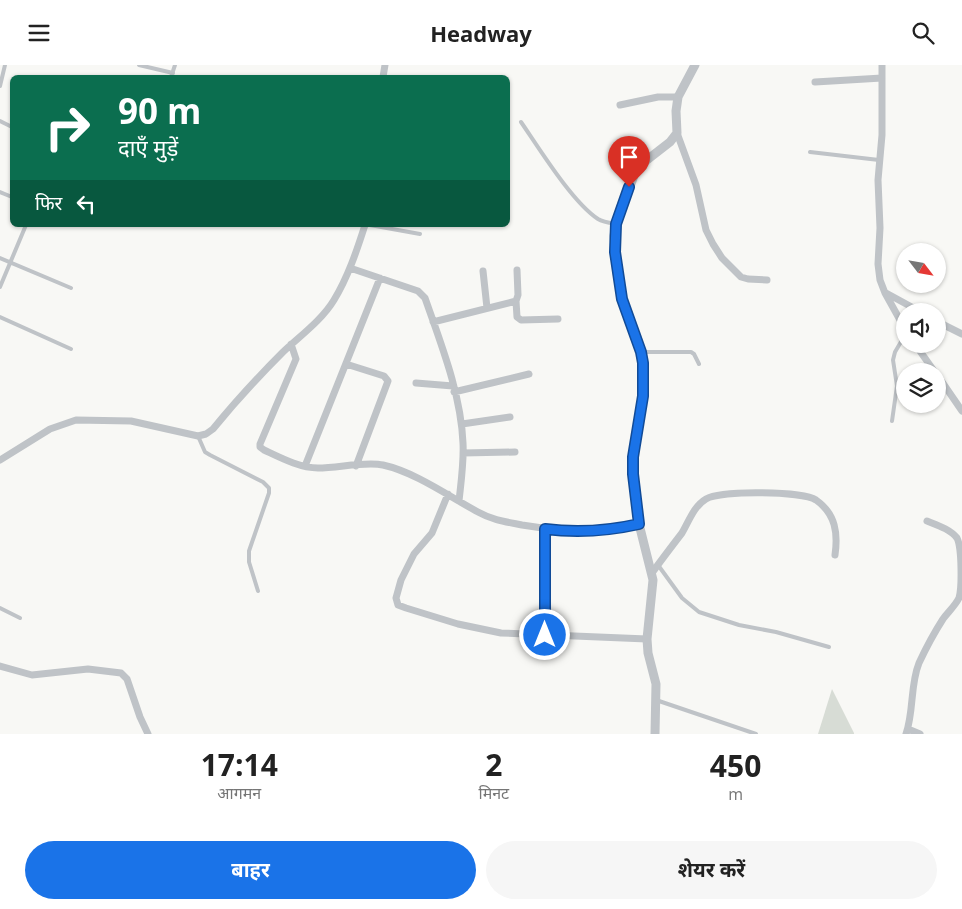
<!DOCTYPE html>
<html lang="hi">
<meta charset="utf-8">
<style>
:root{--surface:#fff;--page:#f6f6f6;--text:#222;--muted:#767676;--accent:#1a73e8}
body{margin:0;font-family:"Open Sans","Noto Sans Devanagari",sans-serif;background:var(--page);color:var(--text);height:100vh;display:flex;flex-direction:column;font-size:19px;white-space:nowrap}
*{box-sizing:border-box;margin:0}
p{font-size:16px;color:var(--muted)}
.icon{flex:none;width:28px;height:28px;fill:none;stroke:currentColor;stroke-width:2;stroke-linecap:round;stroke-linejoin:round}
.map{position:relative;height:669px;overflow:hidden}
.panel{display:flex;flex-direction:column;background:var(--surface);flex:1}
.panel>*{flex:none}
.banner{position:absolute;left:10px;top:10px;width:500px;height:152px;border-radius:8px;box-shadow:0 1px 4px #0004;background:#0b6e4f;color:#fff;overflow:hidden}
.needle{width:32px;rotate:121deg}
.fabs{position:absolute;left:896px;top:178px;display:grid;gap:10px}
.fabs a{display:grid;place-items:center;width:50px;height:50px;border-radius:50%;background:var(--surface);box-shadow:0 1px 4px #0004;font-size:25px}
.pin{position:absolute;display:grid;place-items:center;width:42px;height:42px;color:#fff;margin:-51px -21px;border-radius:50% 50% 50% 0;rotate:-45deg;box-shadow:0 0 5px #0007}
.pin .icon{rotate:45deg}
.me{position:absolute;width:55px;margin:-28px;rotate:0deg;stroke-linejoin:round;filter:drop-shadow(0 0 4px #0008)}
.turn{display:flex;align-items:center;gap:18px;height:105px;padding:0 25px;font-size:22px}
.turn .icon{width:65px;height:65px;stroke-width:2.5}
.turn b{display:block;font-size:35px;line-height:42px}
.then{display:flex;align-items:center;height:48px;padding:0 25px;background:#0003;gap:10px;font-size:19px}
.eta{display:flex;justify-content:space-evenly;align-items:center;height:85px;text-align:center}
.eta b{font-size:30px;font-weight:700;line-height:35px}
.action{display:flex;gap:10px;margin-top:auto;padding:10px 25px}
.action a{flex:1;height:58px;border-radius:30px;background:var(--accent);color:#fff;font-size:20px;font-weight:700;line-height:58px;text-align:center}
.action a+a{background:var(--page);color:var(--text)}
header{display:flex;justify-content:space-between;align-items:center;height:65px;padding:0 25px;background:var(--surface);font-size:22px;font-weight:700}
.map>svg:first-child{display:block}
</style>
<header><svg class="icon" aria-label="menu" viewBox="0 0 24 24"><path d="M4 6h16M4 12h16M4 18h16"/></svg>Headway<svg class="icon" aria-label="search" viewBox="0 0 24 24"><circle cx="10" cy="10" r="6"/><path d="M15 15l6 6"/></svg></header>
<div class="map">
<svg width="962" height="669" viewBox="0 0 962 669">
<rect width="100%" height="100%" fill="#f8f8f5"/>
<!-- green -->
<path fill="#d7dcd5" d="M832 624 854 668V669H818Z"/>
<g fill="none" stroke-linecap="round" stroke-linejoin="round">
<!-- service -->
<path stroke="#bfc3c7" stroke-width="4" d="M139 0 173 8
M171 12 175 0
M0 21 5 0
M0 56 12 62
M521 57C539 83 572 137 598 154 603 157 610 158 616 159
M810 87 879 95
M0 127 12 132
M370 160 420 169
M0 193 71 223
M0 222 26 160
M0 252 71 284
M641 287H691L694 289 699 299
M892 356 897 321 893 295 895 287 905 270
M198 371 205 387 210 390 263 417 269 423V428L249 486V497L258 526
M658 500 682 533 699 547 739 560 776 567 829 582
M0 543 20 553
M656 635 756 669"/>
<!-- minor -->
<path stroke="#bfc3c7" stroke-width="7" d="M882 0V70L878 115 880 163 878 199 880 215 885 228 905 264
M383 12 385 0
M815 17 882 13
M620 40 658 32H678
M677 68 696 120 706 165 713 179 722 193 741 212 748 214 767 215
M350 203 418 226 425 233C441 279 461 329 463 378 464 397 461 417 459 436
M483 206 487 243
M886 228 919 246
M516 236 517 252 521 255 558 254
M433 257 516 236 518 230 517 205
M938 257 962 269
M291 279 296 294 260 379V382L264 385C281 393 300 403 318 403 338 403 366 396 383 400 415 407 450 432 478 447 492 455 507 457 522 460 565 467 597 468 639 459
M915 279 934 306
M346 299 384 311 388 316 356 401
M938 311 962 346
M416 318 453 321
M454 327 529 309
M462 359 510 352
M463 388 515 387
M0 395 50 364 76 355 131 356 198 371 206 369 213 364C235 337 259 311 283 287 300 271 322 255 334 235 348 212 357 185 365 160
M305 401 380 213
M448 429 432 468 414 489 401 515 396 533 398 540 406 543 458 559 501 568 647 574
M652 508C662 494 672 481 682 468 689 456 694 441 706 434 721 425 802 426 816 435 836 449 838 469 835 490
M545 570V464
M0 601 32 610 88 604 121 608 127 614 140 652 148 669
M908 664 920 669
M906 669C914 646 910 620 919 598 926 583 934 568 943 554 948 547 955 541 959 533 962 523 962 483 957 473 950 464 937 460 927 456"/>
<!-- tertiary -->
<path stroke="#bfc3c7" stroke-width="9" d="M655 669 656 619 648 588 647 574 653 515 639 459 633 409V392L643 331V298L641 287 622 234 617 208 614 171 616 159 635 108 643 98 670 77 677 68 676 46 678 32 695 0"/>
</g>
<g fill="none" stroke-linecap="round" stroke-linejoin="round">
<defs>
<path id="route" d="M545 570V464C577 468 608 466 639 459L633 409V392L643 331V298L641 287 622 234 615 187 616 159 629 122"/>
</defs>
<!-- route casing -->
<use href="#route" stroke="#114b97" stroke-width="12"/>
<!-- route -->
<use href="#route" stroke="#1a73e8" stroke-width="9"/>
</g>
</svg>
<div class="fabs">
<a><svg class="needle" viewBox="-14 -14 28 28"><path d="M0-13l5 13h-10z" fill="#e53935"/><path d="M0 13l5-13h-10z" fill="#767676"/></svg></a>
<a><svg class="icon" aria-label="sound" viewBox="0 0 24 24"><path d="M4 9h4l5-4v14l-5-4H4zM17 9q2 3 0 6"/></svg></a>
<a><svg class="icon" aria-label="layers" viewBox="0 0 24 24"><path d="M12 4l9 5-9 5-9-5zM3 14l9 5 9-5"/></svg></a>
</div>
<div class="pin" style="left:629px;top:122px;background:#d93025"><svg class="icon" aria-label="arrive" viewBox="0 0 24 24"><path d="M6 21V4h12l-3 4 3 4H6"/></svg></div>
<svg class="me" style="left:545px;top:570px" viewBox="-20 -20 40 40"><circle r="17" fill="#1a73e8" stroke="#fff" stroke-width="3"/><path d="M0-11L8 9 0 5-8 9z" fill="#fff"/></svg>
<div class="banner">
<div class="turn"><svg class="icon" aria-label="right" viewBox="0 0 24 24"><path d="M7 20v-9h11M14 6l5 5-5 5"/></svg><div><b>90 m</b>दाएँ मुड़ें</div></div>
<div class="then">फिर<svg class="icon" aria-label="left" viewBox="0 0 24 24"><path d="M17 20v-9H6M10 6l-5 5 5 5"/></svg></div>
</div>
</div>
<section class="panel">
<div class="eta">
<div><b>17:14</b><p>आगमन</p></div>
<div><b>2</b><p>मिनट</p></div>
<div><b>450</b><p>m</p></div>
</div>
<div class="action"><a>बाहर</a><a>शेयर करें</a></div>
</section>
